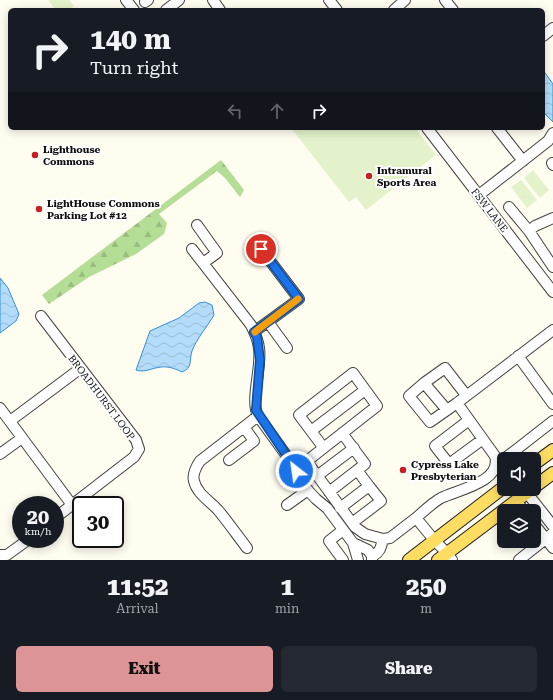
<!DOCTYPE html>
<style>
:root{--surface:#171b24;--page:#242831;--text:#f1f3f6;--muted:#9ea1a6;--accent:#dd9497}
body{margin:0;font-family:"Roboto Serif",serif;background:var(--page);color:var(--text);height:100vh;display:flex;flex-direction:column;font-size:15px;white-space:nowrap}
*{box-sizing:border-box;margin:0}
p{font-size:13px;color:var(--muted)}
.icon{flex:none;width:22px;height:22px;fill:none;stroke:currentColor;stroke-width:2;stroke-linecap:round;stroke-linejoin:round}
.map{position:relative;height:560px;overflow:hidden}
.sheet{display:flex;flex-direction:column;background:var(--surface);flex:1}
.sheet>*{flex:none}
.banner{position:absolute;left:8px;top:8px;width:537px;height:122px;border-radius:6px;box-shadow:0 2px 10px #0003;background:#171b24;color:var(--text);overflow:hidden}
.fabs{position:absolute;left:497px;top:452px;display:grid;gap:8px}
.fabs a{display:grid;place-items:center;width:44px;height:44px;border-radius:6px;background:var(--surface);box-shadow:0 2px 10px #0003;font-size:20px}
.speed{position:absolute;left:12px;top:496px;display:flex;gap:8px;font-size:20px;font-weight:700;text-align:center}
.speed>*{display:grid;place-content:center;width:52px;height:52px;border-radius:50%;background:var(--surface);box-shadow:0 2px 10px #0003;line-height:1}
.speed small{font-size:10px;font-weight:400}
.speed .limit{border:2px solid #111;border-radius:6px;background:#fff;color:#111}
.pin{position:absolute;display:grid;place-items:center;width:34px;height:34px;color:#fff;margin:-17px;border:2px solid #fff;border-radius:50%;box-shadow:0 1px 4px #0007}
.me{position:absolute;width:44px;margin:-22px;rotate:330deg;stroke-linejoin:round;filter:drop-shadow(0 0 3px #0008)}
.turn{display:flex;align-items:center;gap:14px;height:84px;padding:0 16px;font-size:18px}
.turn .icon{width:52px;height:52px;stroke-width:2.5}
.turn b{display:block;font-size:28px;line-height:34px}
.lanes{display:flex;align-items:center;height:38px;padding:0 16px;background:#0003;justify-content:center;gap:20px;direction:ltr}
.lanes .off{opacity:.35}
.eta{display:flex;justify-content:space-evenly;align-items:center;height:68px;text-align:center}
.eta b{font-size:24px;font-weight:800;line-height:28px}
.primary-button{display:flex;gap:8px;margin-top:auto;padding:8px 16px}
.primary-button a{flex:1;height:46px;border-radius:6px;background:var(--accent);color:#111;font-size:16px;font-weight:800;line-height:46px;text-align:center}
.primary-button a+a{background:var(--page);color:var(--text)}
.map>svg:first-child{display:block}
</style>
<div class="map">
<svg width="553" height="560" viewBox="0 0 553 560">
<defs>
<pattern id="forest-firs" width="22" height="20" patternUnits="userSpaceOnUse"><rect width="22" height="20" fill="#b4dd96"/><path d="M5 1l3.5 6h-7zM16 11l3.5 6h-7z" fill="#9abc80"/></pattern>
<pattern id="water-waves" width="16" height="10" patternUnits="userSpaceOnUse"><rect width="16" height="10" fill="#b2dcf9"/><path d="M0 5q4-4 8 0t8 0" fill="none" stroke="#98bcd4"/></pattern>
</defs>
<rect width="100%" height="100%" fill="#fffdf0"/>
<!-- forest -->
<path fill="url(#forest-firs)" d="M221 160 244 190 240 197 225 178 217 171 159 214 167 223 164 234 136 254 89 277 49 304 42 295Z"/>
<!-- pitch -->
<path fill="#e3f2ca" d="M48 0H69L74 6 69 10H56Z
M291 128H415L436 155 366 210 356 197 349 202Z
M533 170 549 190 540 198 524 178Z
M521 180 537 200 527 208 511 187Z"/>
<!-- water -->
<path fill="url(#water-waves)" stroke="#368fd3" d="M543 70 553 84V122L543 112Z
M0 278 8 288 19 314 16 321 0 333Z
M205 302 212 305 214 315C207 327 197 338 192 351 189 360 193 368 182 372 176 369 168 366 161 367 152 368 144 373 136 370L150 331 179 318 199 303Z"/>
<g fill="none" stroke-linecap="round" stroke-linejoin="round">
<defs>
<path id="minor" d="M126 0 134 10
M213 0 220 10
M329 0 337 10
M445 0 453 10
M145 2 148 0
M166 10 179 0
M394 10 405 0
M543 36 553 28
M427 128 553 292
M497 128 523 161
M552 163 553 165
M479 195 548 141 553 133
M509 207 529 231 553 267
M197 225 217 253 203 263
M529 231 535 226 553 218
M192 249 251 325C255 333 258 339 259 348 262 368 250 399 258 416L289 459 302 484 316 499 327 508 353 543 368 550 372 556V560
M41 316 136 440 139 449 134 457 55 518
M268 322 287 348
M254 332 299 299 261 249
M518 356 553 404
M424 383 447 410
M457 403 430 422 409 396 424 383 445 368 466 395
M0 408 72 505
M469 420 435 446 449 464 483 439
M10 421 81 368
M311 431 365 390
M323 447 299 415 353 373 377 406 307 461 308 463 355 527 365 534 383 539
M0 454 22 438
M229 460 254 441 244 427
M497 462 508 456 553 421
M317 476 354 448
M329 492 365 464 342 433
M527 493 553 526
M516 501 524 511
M287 505 308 490
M340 508 369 486 357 470
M416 518C424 511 432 503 441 498 457 490 503 482 495 456L457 403 553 330
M352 523 381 501 369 486
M534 524 553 548
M353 543 358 560
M247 548C237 535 228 522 218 510 210 501 197 494 194 481 192 474 196 467 200 461L258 416
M0 555H7L29 539
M372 556C380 553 381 547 383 539L390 538 416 518 435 541 447 553 452 560
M343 560 329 541 343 530
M519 560 553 533"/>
<path id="major" d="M534 464 553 450
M534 487 553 473
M409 560 504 487
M438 560 532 489"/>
</defs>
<!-- minor casing -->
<use href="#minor" stroke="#424242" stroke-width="12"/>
<!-- major casing -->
<use href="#major" stroke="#202020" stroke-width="14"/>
<!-- minor -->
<use href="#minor" stroke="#fff" stroke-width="10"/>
<!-- major -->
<use href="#major" stroke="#fedd62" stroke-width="12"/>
</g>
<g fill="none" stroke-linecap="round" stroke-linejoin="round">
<defs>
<path id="route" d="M261 249 299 299 254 332 257 337 260 360 256 410 289 459 296 471"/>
</defs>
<!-- route casing -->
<use href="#route" stroke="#114b97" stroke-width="10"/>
<!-- route -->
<use href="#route" stroke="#1a73e8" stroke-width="7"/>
<!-- slow -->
<path stroke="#f59e0b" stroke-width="7" d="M255 332 298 299"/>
</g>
<!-- markers -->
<g fill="#c52022" stroke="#fff" stroke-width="1.5">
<circle cx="35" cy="155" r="4"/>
<circle cx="369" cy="176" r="4"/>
<circle cx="39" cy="209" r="4"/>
<circle cx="403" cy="470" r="4"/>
</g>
<g text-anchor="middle" stroke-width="4" stroke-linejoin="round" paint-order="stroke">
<!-- poi labels -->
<g font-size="10" font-weight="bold" fill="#0f0f0f" stroke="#fff" text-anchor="start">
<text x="43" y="153">Lighthouse<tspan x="43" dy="12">Commons</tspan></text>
<text x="377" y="174">Intramural<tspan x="377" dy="12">Sports Area</tspan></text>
<text x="47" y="207">LightHouse Commons<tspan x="47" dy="12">Parking Lot #12</tspan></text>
<text x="411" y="468">Cypress Lake<tspan x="411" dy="12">Presbyterian</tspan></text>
</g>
<!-- street labels -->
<g font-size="10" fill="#0f0f0f" stroke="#fff">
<text transform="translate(490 210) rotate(52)" y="4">FSW LANE</text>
<text transform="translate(102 397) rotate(53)" y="4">BROADHURST LOOP</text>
</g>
</g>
</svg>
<div class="fabs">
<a><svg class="icon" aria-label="sound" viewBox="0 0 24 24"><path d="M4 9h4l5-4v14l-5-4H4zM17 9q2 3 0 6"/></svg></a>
<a><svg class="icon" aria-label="layers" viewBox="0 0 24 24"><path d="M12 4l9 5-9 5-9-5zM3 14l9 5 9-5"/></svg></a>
</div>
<div class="speed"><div>20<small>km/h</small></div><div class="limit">30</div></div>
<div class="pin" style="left:261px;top:249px;background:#d93025"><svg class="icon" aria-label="arrive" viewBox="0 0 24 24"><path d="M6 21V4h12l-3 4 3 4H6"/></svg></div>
<svg class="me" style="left:296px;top:471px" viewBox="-20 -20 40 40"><circle r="17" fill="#1a73e8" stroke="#fff" stroke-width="3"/><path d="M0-11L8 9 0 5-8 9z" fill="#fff"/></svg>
<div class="banner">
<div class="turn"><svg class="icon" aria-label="right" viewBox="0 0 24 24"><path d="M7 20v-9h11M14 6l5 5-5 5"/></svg><div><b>140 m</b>Turn right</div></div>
<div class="lanes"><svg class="icon off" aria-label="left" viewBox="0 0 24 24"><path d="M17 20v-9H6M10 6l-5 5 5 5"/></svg><svg class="icon off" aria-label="ahead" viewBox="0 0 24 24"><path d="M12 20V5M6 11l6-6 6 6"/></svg><svg class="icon" aria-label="right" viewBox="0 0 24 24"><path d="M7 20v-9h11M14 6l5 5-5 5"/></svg></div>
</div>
</div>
<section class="sheet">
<div class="eta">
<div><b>11:52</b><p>Arrival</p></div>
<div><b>1</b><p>min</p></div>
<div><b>250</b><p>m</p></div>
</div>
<div class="primary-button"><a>Exit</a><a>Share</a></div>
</section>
